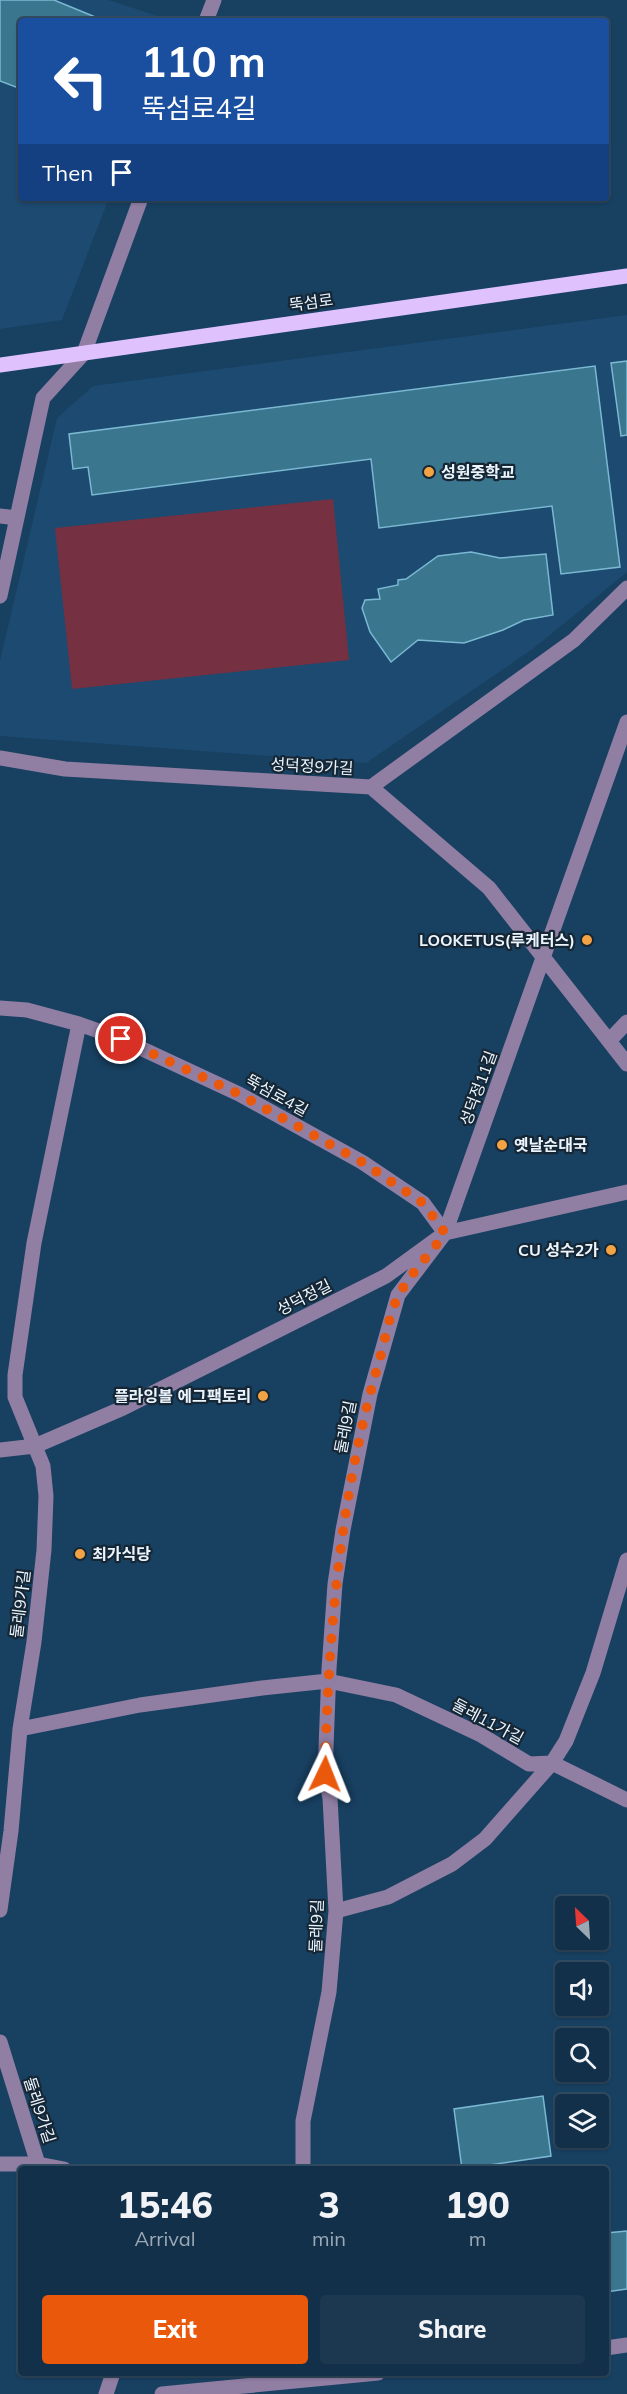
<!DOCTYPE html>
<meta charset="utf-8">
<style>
:root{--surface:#123049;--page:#1b3850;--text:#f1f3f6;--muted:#9ca9b4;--line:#314b61;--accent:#ea580c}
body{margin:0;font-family:Mulish,"Noto Sans KR",sans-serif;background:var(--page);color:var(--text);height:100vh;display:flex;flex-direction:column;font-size:22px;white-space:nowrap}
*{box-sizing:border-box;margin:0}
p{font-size:20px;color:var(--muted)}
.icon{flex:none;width:33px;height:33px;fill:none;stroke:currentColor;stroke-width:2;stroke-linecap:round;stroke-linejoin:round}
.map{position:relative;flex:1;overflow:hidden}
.drawer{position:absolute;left:18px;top:2166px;width:591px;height:210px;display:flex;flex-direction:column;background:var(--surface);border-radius:6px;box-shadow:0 2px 4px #0004,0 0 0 2px var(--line)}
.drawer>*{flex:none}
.guide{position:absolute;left:18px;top:18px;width:591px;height:183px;border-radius:6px;box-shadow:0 2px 4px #0004,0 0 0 2px var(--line);background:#1a4fa0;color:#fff;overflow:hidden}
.needle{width:39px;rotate:335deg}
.fabs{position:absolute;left:555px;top:1896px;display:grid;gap:12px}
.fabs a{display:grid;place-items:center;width:54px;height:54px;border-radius:6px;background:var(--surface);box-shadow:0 2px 4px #0004,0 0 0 2px var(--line);font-size:30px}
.pin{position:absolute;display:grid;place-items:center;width:51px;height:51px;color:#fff;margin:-26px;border:3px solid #fff;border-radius:50%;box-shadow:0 2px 6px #0007}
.me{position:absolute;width:66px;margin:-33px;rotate:2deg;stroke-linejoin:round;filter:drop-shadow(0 0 4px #0008)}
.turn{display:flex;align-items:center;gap:21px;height:126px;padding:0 24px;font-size:27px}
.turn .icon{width:78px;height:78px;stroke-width:2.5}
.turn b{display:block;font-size:42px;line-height:51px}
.then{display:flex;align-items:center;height:57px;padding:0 24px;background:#0003;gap:12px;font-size:22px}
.eta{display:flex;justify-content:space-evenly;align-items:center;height:102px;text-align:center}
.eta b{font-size:36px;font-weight:800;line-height:42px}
.button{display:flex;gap:12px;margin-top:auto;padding:12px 24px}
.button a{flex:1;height:69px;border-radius:6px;background:var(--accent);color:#fff;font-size:24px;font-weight:800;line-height:69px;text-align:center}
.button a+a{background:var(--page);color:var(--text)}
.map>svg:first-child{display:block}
</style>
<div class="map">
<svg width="627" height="2394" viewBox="0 0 627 2394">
<rect width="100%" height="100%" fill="#184061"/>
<!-- built -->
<path fill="#1c4a71" d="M0 0H109L173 21H21V198H109L62 320 0 329Z
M627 315V572L534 648 366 763 0 736V661L57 418 93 386Z"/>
<!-- green -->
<path fill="#753041" d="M333 499 349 660 72 689 55 528Z"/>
<!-- building -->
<path fill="#3a768e" stroke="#7bb8d2" stroke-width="1.5" d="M0 0H54L105 21H21V89L0 81Z
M627 361V435L621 436 611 363Z
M595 366 620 567 561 574 552 506 379 528 371 459 92 495 88 467 73 469 69 434Z
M471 552 500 558 546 554 553 615 524 620 503 630 464 643 418 640 391 662 370 632 362 608 365 600 380 599 378 589 398 585V580L406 579 438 556Z
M543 2096 551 2156 462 2169 454 2109Z
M627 2231V2289L606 2292V2233Z"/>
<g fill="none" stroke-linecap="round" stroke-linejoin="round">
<!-- minor -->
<path stroke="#907ea3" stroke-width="15" d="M206 21 214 0
M0 516 17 518
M0 596 43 398 84 353 141 198
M0 758 65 769 371 787 574 640 627 588
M371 787 489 888 627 1064
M0 1008 27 1010 79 1024 121 1039 239 1094 362 1162 423 1203 445 1233
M609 1041 627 1022
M0 1450 35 1446 123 1408 386 1276 445 1233 627 1192
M20 1729 140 1705 262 1688 328 1681 396 1695 481 1735 529 1764 552 1763 627 1800
M0 1910 11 1831 20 1729 34 1642 44 1550 46 1496 43 1466 15 1397V1375L34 1243 79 1024
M336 1911 388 1897 452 1864 485 1839 552 1763 566 1741 593 1673 627 1560
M0 2042 38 2164
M0 2164H38L64 2169
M303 2169V2121L329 1992 336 1911 330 1798 325 1774 329 1669 335 1584 343 1530 370 1394 398 1295 445 1233 627 722
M606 2348 627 2345
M106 2394 113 2373
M162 2394 378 2373"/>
<!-- major -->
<path stroke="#dfc2fd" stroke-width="15" d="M0 365 627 276"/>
</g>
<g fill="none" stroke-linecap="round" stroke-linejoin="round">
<!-- route -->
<path stroke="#ea580c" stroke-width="10" stroke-dasharray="0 18" d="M121 1039 239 1094 362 1162 423 1203 445 1233C432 1252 409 1275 399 1295 390 1310 384 1346 378 1365 340 1497 328 1636 325 1774"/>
</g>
<!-- markers -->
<g fill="#f4a344" stroke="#152635" stroke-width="2">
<circle cx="429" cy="472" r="6"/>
<circle cx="587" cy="940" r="6"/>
<circle cx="502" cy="1145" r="6"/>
<circle cx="611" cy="1250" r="6"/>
<circle cx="263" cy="1396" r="6"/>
<circle cx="80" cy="1554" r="6"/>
</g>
<g text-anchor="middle" stroke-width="4.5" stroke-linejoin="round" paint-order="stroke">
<!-- street labels -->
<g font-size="16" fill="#ecf5fd" stroke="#152635">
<text transform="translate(311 302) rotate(-8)" y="6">뚝섬로</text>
<text transform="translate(312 766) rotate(3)" y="6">성덕정9가길</text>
<text transform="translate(478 1088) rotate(-70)" y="6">성덕정11길</text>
<text transform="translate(277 1095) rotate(29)" y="6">뚝섬로4길</text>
<text transform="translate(304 1297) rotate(-27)" y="6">성덕정길</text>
<text transform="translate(345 1427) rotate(-79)" y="6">둘레9길</text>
<text transform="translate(20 1604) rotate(-83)" y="6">둘레9가길</text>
<text transform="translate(488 1721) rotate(28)" y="6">둘레11가길</text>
<text transform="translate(316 1926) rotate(-88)" y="6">둘레9길</text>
<text transform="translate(40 2110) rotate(72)" y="6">둘레9가길</text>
</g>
<!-- poi labels -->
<g font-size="16" font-weight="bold" fill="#ecf5fd" stroke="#152635" text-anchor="start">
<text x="441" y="478">성원중학교</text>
<text x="575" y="946" text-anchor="end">LOOKETUS(루케터스)</text>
<text x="514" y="1151">옛날순대국</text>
<text x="599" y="1256" text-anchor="end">CU 성수2가</text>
<text x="251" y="1402" text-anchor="end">플라잉볼 에그팩토리</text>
<text x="92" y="1560">최가식당</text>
</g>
</g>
</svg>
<div class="fabs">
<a><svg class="needle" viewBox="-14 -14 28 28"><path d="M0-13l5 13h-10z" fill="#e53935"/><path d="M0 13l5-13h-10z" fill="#9ca9b4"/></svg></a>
<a><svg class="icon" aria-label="sound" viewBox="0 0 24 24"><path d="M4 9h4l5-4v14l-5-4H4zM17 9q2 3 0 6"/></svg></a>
<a><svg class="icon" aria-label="search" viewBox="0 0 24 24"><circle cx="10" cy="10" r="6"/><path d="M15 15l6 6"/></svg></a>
<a><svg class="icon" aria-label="layers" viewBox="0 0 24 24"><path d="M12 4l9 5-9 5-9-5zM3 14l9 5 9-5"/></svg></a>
</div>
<div class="pin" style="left:121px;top:1039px;background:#d93025"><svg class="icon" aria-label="arrive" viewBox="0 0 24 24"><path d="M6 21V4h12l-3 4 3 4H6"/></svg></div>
<svg class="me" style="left:325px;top:1774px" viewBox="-20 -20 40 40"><path d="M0-17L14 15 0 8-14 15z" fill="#ea580c" stroke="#fff" stroke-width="4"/></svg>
<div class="guide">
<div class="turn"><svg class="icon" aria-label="left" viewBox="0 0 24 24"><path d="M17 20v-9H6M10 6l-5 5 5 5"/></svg><div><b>110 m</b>뚝섬로4길</div></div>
<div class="then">Then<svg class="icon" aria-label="arrive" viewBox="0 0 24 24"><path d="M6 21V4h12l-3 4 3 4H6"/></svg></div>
</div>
<section class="drawer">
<div class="eta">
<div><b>15:46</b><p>Arrival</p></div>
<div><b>3</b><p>min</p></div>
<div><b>190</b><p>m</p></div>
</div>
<div class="button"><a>Exit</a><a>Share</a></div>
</section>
</div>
